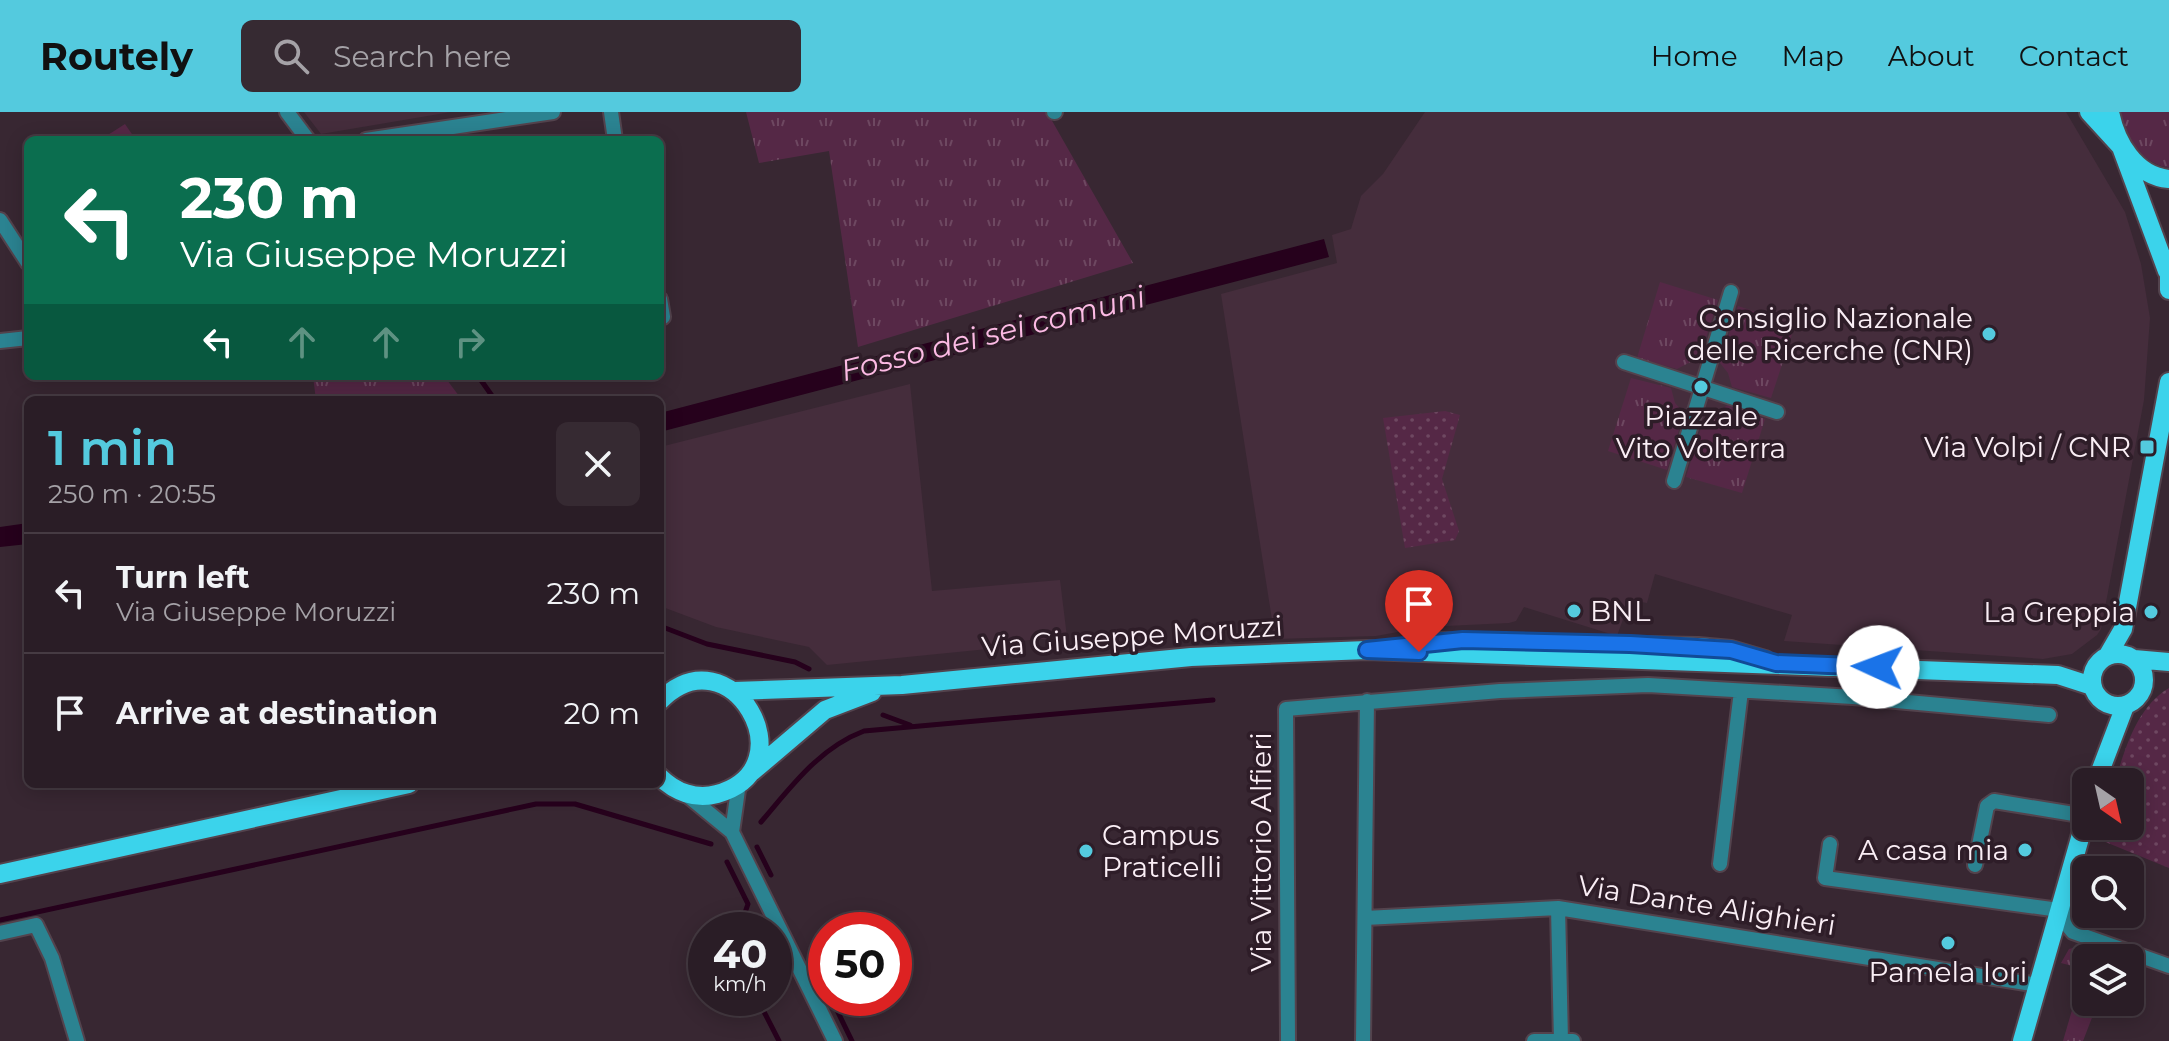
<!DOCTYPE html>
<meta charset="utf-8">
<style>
:root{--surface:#2a1d26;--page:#362a32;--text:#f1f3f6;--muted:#a5a2a7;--line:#463b43;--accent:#54cade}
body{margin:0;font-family:Montserrat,sans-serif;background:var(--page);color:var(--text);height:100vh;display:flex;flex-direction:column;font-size:30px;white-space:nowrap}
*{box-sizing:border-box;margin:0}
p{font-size:26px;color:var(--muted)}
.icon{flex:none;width:44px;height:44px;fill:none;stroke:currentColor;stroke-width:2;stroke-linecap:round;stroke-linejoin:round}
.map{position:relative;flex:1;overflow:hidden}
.drawer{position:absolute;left:24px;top:284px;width:640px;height:392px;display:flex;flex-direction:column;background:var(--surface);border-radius:12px;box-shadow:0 4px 20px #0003,0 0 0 2px var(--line)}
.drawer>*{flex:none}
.banner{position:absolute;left:24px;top:24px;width:640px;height:244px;border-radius:12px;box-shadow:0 4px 20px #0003,0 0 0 2px var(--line);background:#0b6e4f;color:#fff;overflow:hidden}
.needle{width:52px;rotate:146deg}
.fabs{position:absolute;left:2072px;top:656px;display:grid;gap:16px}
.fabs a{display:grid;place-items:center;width:72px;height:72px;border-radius:12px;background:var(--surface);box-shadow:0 4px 20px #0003,0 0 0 2px var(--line);font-size:40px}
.speed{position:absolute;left:688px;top:800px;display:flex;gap:16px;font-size:40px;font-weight:700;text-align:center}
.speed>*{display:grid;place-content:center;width:104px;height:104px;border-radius:50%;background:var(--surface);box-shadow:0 4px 20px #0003,0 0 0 2px var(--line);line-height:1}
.speed small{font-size:20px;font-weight:400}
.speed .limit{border:12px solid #d22;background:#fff;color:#111}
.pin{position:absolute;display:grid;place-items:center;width:68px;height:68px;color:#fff;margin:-82px -34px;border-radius:50% 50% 50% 0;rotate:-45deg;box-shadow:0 0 8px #0007}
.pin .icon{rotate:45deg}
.me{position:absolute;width:88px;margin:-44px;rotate:272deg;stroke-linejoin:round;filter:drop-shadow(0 0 6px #0008)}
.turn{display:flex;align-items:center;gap:28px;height:168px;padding:0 24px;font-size:36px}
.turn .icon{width:104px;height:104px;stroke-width:2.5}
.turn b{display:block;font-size:56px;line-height:68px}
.lanes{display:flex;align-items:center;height:76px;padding:0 24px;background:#0003;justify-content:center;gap:40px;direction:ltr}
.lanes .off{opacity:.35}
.round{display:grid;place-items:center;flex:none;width:84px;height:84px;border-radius:12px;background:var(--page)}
.head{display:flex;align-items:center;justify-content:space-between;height:136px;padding:0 24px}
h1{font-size:48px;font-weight:600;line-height:60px;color:var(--accent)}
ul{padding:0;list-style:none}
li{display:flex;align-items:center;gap:24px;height:120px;padding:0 24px;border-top:2px solid var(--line)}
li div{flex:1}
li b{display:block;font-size:30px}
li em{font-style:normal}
header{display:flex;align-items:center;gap:48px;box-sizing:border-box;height:112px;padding:0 40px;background:var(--accent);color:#111}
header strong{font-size:38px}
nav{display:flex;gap:44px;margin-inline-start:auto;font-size:28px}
.search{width:560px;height:72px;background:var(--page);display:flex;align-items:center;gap:20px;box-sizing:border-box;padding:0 28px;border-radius:12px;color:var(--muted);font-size:30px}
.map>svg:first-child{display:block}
</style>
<header>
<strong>Routely</strong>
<div class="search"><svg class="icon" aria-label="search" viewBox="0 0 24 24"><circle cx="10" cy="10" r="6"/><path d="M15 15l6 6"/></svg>Search here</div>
<nav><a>Home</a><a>Map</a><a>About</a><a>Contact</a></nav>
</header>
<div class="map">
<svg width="2169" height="929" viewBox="0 0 2169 929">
<defs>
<pattern id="grass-tufts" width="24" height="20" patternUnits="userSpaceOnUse" patternTransform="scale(2)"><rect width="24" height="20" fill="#552846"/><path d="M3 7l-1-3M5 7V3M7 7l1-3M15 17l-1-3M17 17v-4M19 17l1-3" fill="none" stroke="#6e4861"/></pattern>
<pattern id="park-dots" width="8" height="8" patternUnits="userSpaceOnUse" patternTransform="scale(2)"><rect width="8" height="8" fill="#552846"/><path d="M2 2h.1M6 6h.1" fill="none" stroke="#6e4861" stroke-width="1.8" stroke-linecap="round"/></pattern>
</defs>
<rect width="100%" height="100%" fill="#382732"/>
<!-- built -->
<path fill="#452d3c" d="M304 0H451L321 22Z
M1425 0H2066L2125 100 2141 152 2150 206 2144 288 2101 517 2097 523 2072 542 2043 547 1784 529 1792 503 1655 462 1647 491 1630 488 1617 524 1524 495 1516 509 1509 511 1425 515 1376 524 1275 527 1221 182 1337 151 1332 123 1351 117 1361 84 1383 62Z
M910 272 932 479 1060 468 1067 525 1018 529V534L827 553 809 535 716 515 660 494V335Z"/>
<!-- grass -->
<path fill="url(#grass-tufts)" d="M746 0H1047L1133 151 858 235 829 39 759 51Z
M2120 0H2169V56C2141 51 2126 27 2120 0Z
M1660 170 1718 188 1700 245 1677 257 1637 246Z
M1738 194 1795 213 1771 286 1732 275 1728 261 1720 251Z
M313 264H444L462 288H316Z
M1631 266 1671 276 1675 291 1684 301 1667 358 1608 339Z
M1727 293 1765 307 1742 381 1686 365 1704 306 1719 301Z
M2077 835 2117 844 2086 846V890H2098L2083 929H2063L2084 857 2061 851 2069 837Z"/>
<!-- park -->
<path fill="url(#park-dots)" d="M1445 299 1460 303 1442 367 1459 419 1455 428 1405 436 1383 306Z
M2169 576V756L2103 729V714H2130V670H2115C2125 636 2137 595 2169 576Z"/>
<!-- pitch -->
<path fill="#552846" d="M125 12 136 28H100Z"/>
<!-- water -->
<path fill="#26011c" d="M1324 127 1329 145 660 320V301Z
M28 411V432L0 435V415Z"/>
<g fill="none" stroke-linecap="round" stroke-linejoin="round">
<!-- stream -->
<path stroke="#26011c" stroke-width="5" d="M478 264 495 288
M660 514 707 532 795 550 809 557
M883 603 910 613
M761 710C791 675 819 636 864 619L1213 588
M757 735 771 763
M727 750 748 792 739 818
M0 808 536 692H575L711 732
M757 886 779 929
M831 886 852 929"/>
<defs>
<path id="minor" d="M287 0 308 28
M611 0 615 28
M1054 0H1055
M366 28 553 0
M0 108 28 151
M660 187 663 205H660
M0 229 28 226
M1624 250 1777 300
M1674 369 1731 180
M687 683 732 720 835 929
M732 720 739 671
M1830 732 1825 766 2059 798
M1720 752 1741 579
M1975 753 1987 694 1994 689 2086 704
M2063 794 2064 809 2073 820 2169 854
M1558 796 1561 929
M1365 806 1558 796 2038 873
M0 821 36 813 52 846 77 929
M1288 929 1286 597 1500 579 1648 573 1853 585 2049 603
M1363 929 1367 589
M1534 929H1573"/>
<path id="major" d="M2089 0 2121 35 2167 159
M2110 0C2116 30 2135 64 2169 67
M2169 147V178
M1433 530 1698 535 1731 538 1765 548
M2092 568a26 26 0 1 1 52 0a26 26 0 1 1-52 0Z
M2108 543 2123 517 2169 270
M2134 547 2169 550
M734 579 902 573 1191 545 1367 538 2058 563 2092 574
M660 589C730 517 811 656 717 682 696 688 675 680 660 665
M752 660 825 598 872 580
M2096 670 2125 594
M0 762 409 672
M2022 929 2086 705"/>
</defs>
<!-- minor casing -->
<use href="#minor" stroke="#53434d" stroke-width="18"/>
<!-- major casing -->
<use href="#major" stroke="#53434d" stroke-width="22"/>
<!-- minor -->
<use href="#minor" stroke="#2b8391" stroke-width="14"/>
<!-- major -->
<use href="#major" stroke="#3bd3eb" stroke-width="18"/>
</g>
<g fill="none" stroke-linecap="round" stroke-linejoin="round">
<defs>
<path id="route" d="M1419 540 1367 538 1463 528 1630 532 1731 538 1776 551 1878 555"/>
</defs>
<!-- route casing -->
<use href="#route" stroke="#114b97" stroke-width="20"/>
<!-- route -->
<use href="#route" stroke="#1a73e8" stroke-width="14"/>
</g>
<!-- markers -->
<g fill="#54cade" stroke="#2e1d28" stroke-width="3">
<circle cx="1989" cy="222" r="8"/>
<circle cx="1701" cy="275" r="8"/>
<rect x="2139" y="327" width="16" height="16" rx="4"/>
<circle cx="1574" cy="499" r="8"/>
<circle cx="2151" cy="500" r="8"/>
<circle cx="2025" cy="738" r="8"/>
<circle cx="1086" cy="739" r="8"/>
<circle cx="1948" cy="831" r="8"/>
</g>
<g text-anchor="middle" stroke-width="7" stroke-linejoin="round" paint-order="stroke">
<!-- poi labels -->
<g font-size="28" fill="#faeef5" stroke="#2e1d28" text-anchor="end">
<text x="1973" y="216">Consiglio Nazionale<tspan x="1973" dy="32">delle Ricerche (CNR)</tspan></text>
<text x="1701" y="314" text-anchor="middle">Piazzale<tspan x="1701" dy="32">Vito Volterra</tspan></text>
<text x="2131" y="345">Via Volpi / CNR</text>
<text x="1590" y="509" text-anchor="start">BNL</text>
<text x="2135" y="510">La Greppia</text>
<text x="1102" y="733" text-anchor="start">Campus<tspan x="1102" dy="32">Praticelli</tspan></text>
<text x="2009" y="748">A casa mia</text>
<text x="1948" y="870" text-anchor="middle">Pamela Iori</text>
</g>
<!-- street labels -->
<g font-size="28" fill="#faeef5" stroke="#2e1d28">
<text transform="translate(1132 524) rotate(-4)" y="10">Via Giuseppe Moruzzi</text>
<text transform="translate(1261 740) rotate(-90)" y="10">Via Vittorio Alfieri</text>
<text transform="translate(1707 793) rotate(9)" y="10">Via Dante Alighieri</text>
</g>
<!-- water labels -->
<g font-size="30" font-style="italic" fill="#fcbae4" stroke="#2e1d28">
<text transform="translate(993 222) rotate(-14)" y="10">Fosso dei sei comuni</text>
</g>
</g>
</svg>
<div class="fabs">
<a><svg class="needle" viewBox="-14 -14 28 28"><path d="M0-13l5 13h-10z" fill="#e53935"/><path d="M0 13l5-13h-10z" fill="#a5a2a7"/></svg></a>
<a><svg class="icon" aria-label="search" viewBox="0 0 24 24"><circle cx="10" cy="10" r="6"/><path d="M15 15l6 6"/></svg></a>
<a><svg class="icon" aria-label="layers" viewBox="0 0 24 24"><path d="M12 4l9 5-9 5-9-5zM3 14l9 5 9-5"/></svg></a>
</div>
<div class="speed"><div>40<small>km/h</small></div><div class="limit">50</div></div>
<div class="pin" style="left:1419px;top:540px;background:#d93025"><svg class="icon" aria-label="arrive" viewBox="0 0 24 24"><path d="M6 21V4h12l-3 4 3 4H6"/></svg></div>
<svg class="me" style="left:1878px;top:555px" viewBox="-20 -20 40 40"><circle r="19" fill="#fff"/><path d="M0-13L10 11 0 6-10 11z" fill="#1a73e8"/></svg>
<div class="banner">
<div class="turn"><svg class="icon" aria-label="left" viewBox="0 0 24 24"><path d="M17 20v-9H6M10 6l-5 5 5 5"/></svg><div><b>230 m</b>Via Giuseppe Moruzzi</div></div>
<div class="lanes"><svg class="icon" aria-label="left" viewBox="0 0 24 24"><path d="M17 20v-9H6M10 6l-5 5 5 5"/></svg><svg class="icon off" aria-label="ahead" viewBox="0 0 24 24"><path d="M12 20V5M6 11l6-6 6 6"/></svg><svg class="icon off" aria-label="ahead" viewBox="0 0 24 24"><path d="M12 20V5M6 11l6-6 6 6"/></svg><svg class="icon off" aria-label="right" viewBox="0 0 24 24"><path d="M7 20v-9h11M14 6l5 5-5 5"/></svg></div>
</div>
<section class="drawer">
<div class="head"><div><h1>1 min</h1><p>250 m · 20:55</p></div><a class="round"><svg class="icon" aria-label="close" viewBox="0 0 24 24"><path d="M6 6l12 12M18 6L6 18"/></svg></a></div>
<ul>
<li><svg class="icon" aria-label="left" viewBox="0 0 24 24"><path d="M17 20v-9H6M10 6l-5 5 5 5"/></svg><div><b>Turn left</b><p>Via Giuseppe Moruzzi</p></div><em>230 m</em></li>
<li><svg class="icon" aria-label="arrive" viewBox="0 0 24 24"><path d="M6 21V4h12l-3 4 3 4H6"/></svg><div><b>Arrive at destination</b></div><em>20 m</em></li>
</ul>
</section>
</div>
